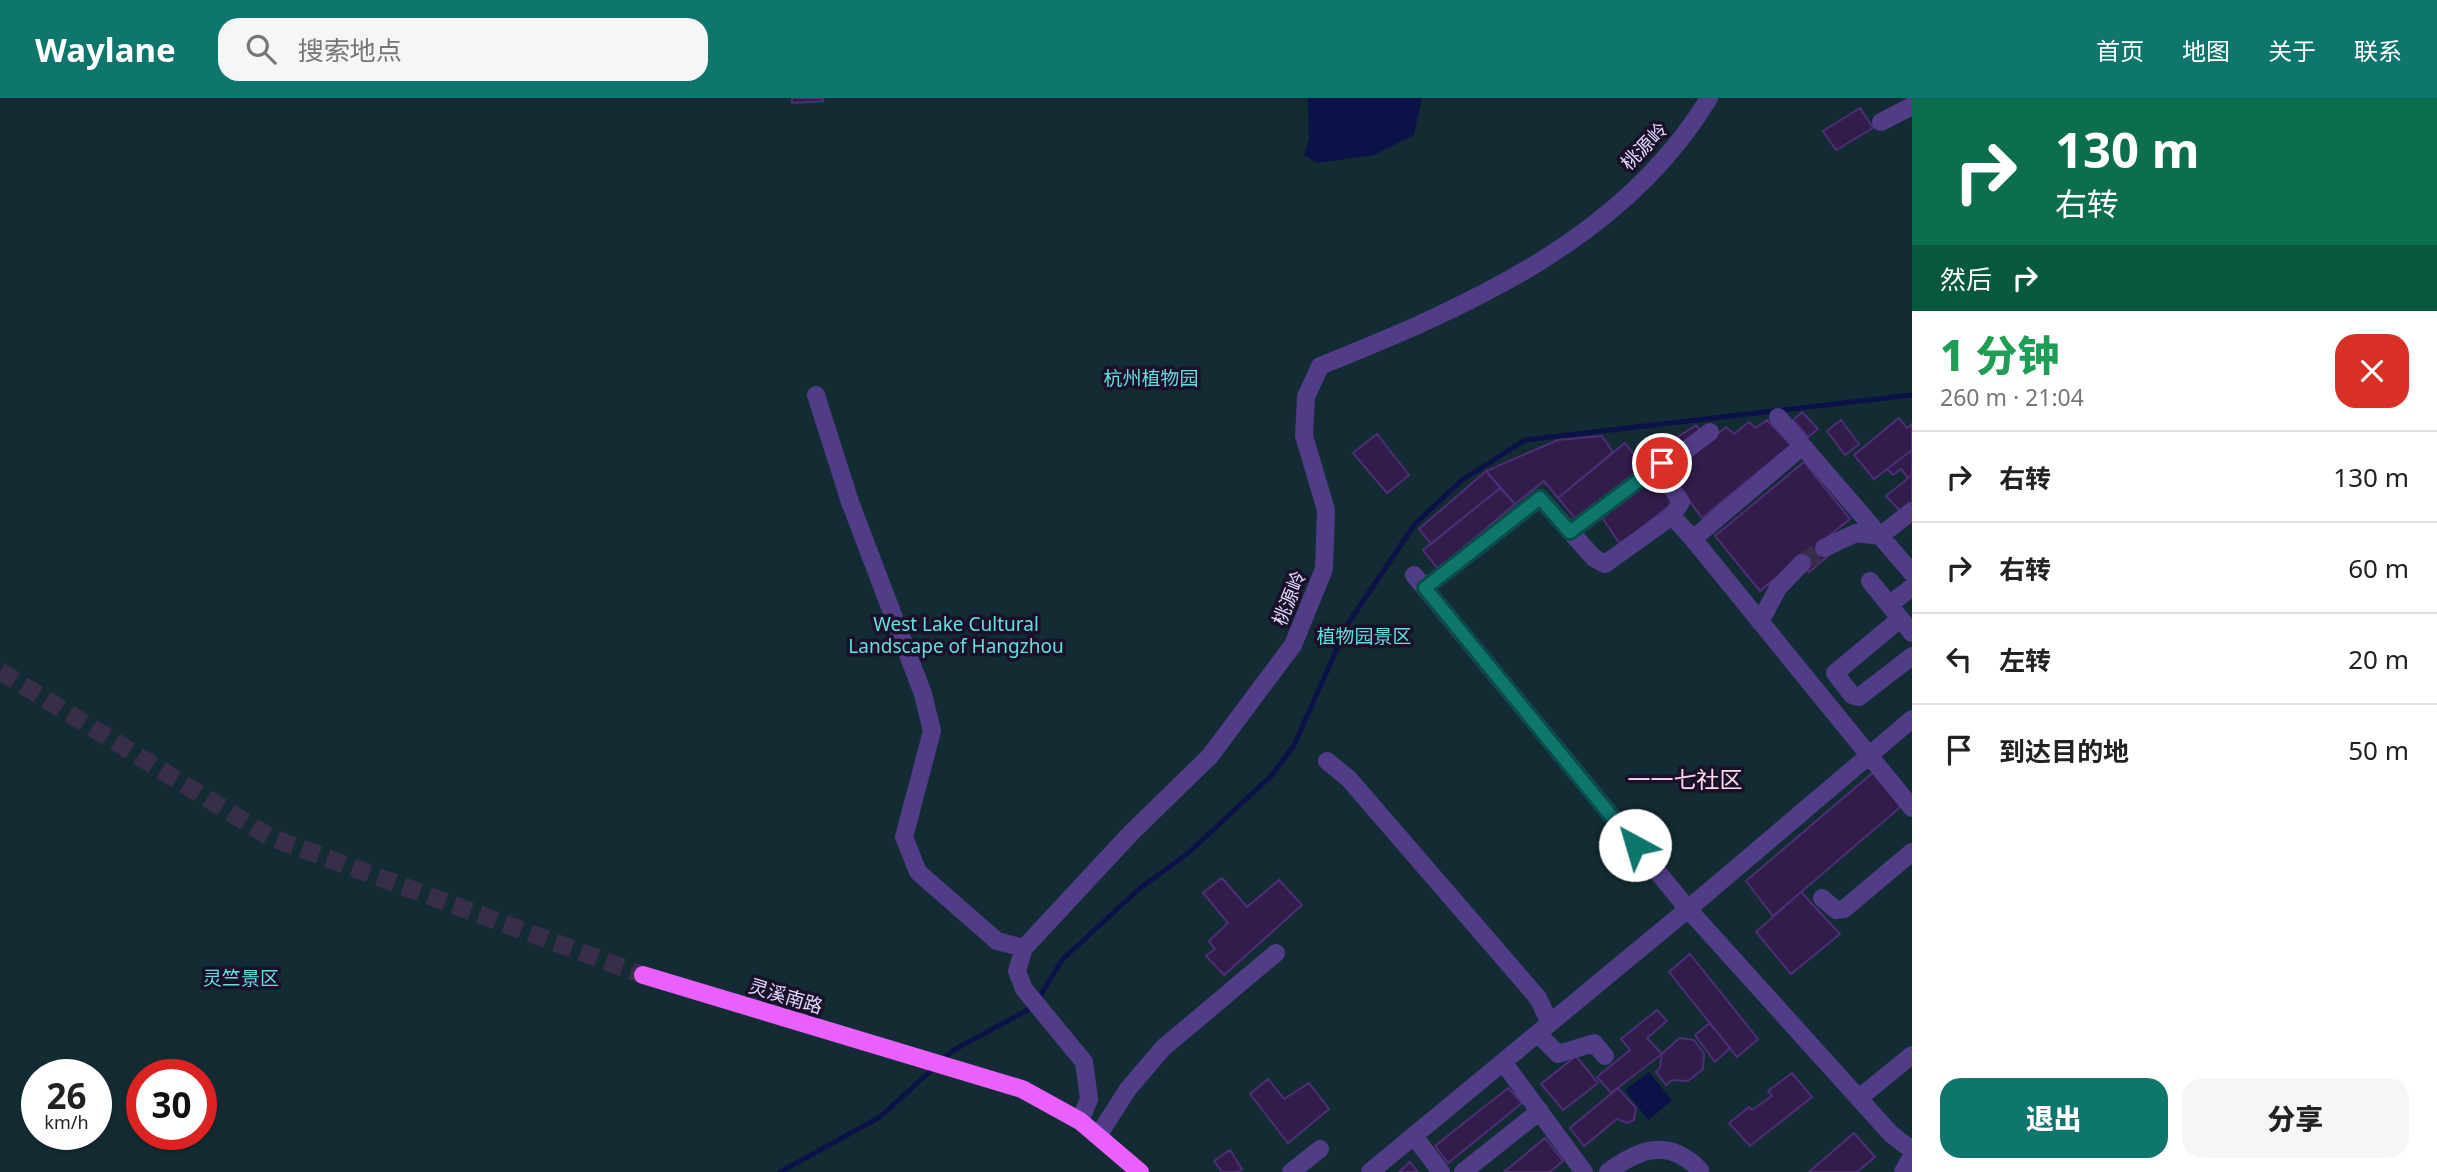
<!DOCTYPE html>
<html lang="zh">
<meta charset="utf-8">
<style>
:root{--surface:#fff;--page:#f6f6f6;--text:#222;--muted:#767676;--line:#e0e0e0;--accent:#0f766e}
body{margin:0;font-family:"Noto Sans","Noto Sans SC",sans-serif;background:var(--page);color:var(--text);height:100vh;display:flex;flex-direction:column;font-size:26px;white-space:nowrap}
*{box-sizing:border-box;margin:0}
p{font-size:23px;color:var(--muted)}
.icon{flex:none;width:38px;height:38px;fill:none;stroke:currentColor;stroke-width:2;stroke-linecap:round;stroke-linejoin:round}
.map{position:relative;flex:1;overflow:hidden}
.details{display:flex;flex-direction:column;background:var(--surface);width:525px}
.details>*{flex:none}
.banner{background:#0b6e4f;color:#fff;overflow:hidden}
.speed{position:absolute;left:21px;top:961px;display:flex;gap:14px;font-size:35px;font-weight:700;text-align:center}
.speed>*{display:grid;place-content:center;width:91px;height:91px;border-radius:50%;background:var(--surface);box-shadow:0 2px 5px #0004;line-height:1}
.speed small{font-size:18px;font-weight:400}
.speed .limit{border:10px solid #d22;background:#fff;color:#111}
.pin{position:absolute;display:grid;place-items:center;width:60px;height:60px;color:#fff;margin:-30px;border:4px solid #fff;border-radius:50%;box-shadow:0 2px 7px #0007}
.me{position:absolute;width:77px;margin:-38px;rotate:321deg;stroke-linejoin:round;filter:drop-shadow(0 0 5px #0008)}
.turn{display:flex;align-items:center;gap:24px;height:147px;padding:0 28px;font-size:32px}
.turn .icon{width:91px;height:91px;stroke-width:2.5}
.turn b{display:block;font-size:49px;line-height:60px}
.then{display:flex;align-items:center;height:66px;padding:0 28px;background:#0003;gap:14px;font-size:26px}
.round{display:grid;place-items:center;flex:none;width:74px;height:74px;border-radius:21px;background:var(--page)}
.headline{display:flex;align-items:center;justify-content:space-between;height:119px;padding:0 28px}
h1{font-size:42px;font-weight:800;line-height:52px;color:#1e9e55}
.primary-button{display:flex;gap:14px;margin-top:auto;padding:14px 28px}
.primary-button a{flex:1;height:80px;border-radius:21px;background:var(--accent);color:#fff;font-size:28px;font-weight:800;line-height:80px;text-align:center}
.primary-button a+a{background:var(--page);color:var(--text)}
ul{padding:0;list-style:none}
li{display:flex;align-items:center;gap:21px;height:91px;padding:0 28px;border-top:2px solid var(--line)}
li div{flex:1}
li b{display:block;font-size:26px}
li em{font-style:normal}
header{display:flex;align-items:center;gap:42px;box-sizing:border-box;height:98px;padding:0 35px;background:var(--accent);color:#fff}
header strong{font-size:33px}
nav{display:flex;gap:38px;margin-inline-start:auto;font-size:24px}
.search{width:490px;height:63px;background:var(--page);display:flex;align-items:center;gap:18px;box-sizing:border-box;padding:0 24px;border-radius:21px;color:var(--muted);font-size:26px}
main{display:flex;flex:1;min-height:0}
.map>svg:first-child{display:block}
</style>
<header>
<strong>Waylane</strong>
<div class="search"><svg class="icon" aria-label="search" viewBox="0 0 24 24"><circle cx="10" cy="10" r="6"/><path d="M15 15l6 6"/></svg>搜索地点</div>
<nav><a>首页</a><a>地图</a><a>关于</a><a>联系</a></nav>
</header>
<main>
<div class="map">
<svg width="1912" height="1074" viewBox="0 0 1912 1074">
<rect width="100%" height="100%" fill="#1a1029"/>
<!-- green -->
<path fill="#132c33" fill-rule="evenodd" d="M0 0H1912V1074H0ZM37 976H96V1036H37ZM142 976H201V1036H142Z"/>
<!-- water -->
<path fill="#0b1247" d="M1308 0H1422L1414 37 1374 57 1317 65 1304 57 1309 41Z
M1649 974 1672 1003 1648 1022 1625 992Z"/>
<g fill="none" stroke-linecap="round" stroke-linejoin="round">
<!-- stream -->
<path stroke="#0b1247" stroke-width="5" d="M1038 901 1062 862 1140 790 1186 757 1272 677 1294 647 1349 524 1415 426 1462 382 1525 342 1912 297
M942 962 952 953 1033 909
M780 1074 880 1019 935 969"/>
</g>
<!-- building -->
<path fill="#311c4a" stroke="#4e2e76" stroke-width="2" d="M792 0H823V3L792 5Z
M1860 10 1873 30 1836 52 1823 33Z
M1802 314 1818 331 1808 339 1793 322Z
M1899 320 1907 330 1912 326V352L1874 381 1854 357Z
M1767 322 1791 347 1702 420 1669 375 1726 329 1734 336 1749 324 1755 330Z
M1841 322 1859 346 1845 357 1827 333Z
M1696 327 1702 335 1676 352 1670 344Z
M1377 336 1409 377 1387 395 1353 355Z
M1602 338 1613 354 1558 400 1544 383 1515 406 1486 373 1558 342Z
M1625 345 1644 370 1577 423 1558 400Z
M1664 346 1669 355 1657 362 1651 353Z
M1912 352V377L1908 380 1901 371 1893 377 1887 371Z
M1804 364 1850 421 1820 445 1829 457 1809 474 1799 461 1760 493 1715 438Z
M1486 373 1500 390 1431 446 1419 431Z
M1912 377V404L1900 413 1886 398Z
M1657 378 1676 403 1620 446 1601 418Z
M1500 390 1515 406 1438 471 1423 452Z
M1876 672 1905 705 1773 818 1746 783Z
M1222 780 1247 809 1279 782 1302 807 1224 877 1206 858 1215 851 1209 843 1228 825 1203 795Z
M1801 794 1840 836 1791 876 1756 834Z
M1690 856 1758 941 1737 959 1669 874Z
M1657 912 1667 923 1647 940 1662 956 1611 995 1597 979 1630 952 1621 941Z
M1710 925 1730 950 1715 964 1695 937Z
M1679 940 1694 942 1704 956 1703 971 1688 983 1672 982 1666 987 1656 974 1660 970 1662 956Z
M1576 958 1598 985 1563 1012 1541 986Z
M1792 975 1812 999 1750 1048 1729 1025 1749 1009 1752 1012 1772 998 1768 993Z
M1268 981 1284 1001 1309 985 1329 1011 1288 1045 1250 996Z
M1508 990 1522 1005 1448 1065 1435 1048Z
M1618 990 1636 1010 1634 1022 1627 1025 1617 1021 1584 1048 1570 1030Z
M1854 1035 1875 1059 1857 1074H1809Z
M1545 1040 1563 1063 1550 1074H1504Z
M1230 1052 1242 1071 1238 1074H1222L1214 1063Z
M1410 1064 1418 1074H1399Z"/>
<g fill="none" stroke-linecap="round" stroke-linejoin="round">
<!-- minor-tunnel -->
<path stroke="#392e49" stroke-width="18" stroke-dasharray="18 9" stroke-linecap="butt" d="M1802 465 1824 450"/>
<!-- major-tunnel -->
<path stroke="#392e49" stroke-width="18" stroke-dasharray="18 9" stroke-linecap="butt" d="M0 573 270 739 643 877"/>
<!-- minor -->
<path stroke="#513c88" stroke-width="18" d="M1881 24 1912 8
M816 297 850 404 923 596 932 633 904 739 918 774 997 843 1024 850
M1778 319 1807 353
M1657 368 1681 404 1672 418
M1570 434 1662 365 1674 361 1710 334
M1693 441 1912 710
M1824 450 1856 435 1880 438 1912 413
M1414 477 1688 811 1891 1036 1912 1052
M1870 483 1912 535
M1425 490 1540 400 1594 460 1605 466 1672 418 1693 441 1799 351 1807 353 1912 475
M1889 507 1912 489
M1900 521 1835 575 1852 597 1859 599 1912 558
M1760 524 1778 490 1802 465
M1327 663 1349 681 1538 900 1550 925
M1822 800 1836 812 1844 811 1912 754
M1538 936 1558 956 1594 945 1605 958
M1503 964 1584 1074
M1859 1000 1912 957
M1080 1023 1089 1001 1084 964 1024 891 1017 873 1024 850 1131 735 1210 658 1293 547 1324 471 1326 412 1304 338 1306 299 1320 268C1467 209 1624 141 1709 0
M1098 1038 1128 991 1163 950 1276 855
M1414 1038 1441 1074
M1291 1074 1320 1051
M1370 1074 1688 811 1912 621
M1463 1074 1540 1013
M1608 1074C1640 1050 1669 1040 1700 1072
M1903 1074 1912 1058"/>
<!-- major -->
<path stroke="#e960fe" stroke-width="18" d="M643 877 1022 991 1080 1023 1140 1074"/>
</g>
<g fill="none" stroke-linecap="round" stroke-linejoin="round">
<defs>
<path id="route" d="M1635 747 1425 490 1540 400 1570 434 1662 365"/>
</defs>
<!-- route casing -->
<use href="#route" stroke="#0a4d48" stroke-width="18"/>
<!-- route -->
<use href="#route" stroke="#0f766e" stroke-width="12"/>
</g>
<g text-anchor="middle" stroke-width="7" stroke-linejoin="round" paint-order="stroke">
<!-- street labels -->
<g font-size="19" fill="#e6d8ff" stroke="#1a1029">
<text transform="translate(1644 48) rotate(-46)" y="7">桃源岭</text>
<text transform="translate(1289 500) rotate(-68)" y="7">桃源岭</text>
<text transform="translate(786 898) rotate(17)" y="7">灵溪南路</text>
</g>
<!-- park labels -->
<g font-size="19" fill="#63e0df" stroke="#1a1029">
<text x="1151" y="287">杭州植物园</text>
<text x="956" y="533">West Lake Cultural<tspan x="956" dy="22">Landscape of Hangzhou</tspan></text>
<text x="1364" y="545">植物园景区</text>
<text x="241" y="887">灵竺景区</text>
</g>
<!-- quarter labels -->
<g font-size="23" fill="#ffdae9" stroke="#1a1029">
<text x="1685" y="690">一一七社区</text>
</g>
</g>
</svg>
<div class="speed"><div>26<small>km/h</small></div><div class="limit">30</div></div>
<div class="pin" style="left:1662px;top:365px;background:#d93025"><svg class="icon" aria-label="arrive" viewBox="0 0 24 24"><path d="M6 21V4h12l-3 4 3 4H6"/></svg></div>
<svg class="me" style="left:1635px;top:747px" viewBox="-20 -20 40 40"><circle r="19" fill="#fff"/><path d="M0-13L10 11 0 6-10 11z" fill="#0f766e"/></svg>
</div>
<section class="details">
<div class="banner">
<div class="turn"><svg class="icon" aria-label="right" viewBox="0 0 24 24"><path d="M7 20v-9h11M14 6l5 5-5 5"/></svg><div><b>130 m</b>右转</div></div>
<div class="then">然后<svg class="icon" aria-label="right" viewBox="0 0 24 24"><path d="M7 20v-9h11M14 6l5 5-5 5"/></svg></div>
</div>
<div class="headline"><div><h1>1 分钟</h1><p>260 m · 21:04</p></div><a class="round" style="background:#d93025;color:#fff"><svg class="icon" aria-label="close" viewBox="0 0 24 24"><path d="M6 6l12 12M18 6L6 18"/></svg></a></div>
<ul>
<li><svg class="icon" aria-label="right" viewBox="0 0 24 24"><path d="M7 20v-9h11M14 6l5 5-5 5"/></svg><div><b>右转</b></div><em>130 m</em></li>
<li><svg class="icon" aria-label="right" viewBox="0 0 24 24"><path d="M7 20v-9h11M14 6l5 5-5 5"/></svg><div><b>右转</b></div><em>60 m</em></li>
<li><svg class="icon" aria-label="left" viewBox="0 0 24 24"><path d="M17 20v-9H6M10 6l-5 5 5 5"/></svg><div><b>左转</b></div><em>20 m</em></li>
<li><svg class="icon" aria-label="arrive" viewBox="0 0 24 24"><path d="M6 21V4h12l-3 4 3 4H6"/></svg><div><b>到达目的地</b></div><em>50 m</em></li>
</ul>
<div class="primary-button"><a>退出</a><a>分享</a></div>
</section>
</main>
